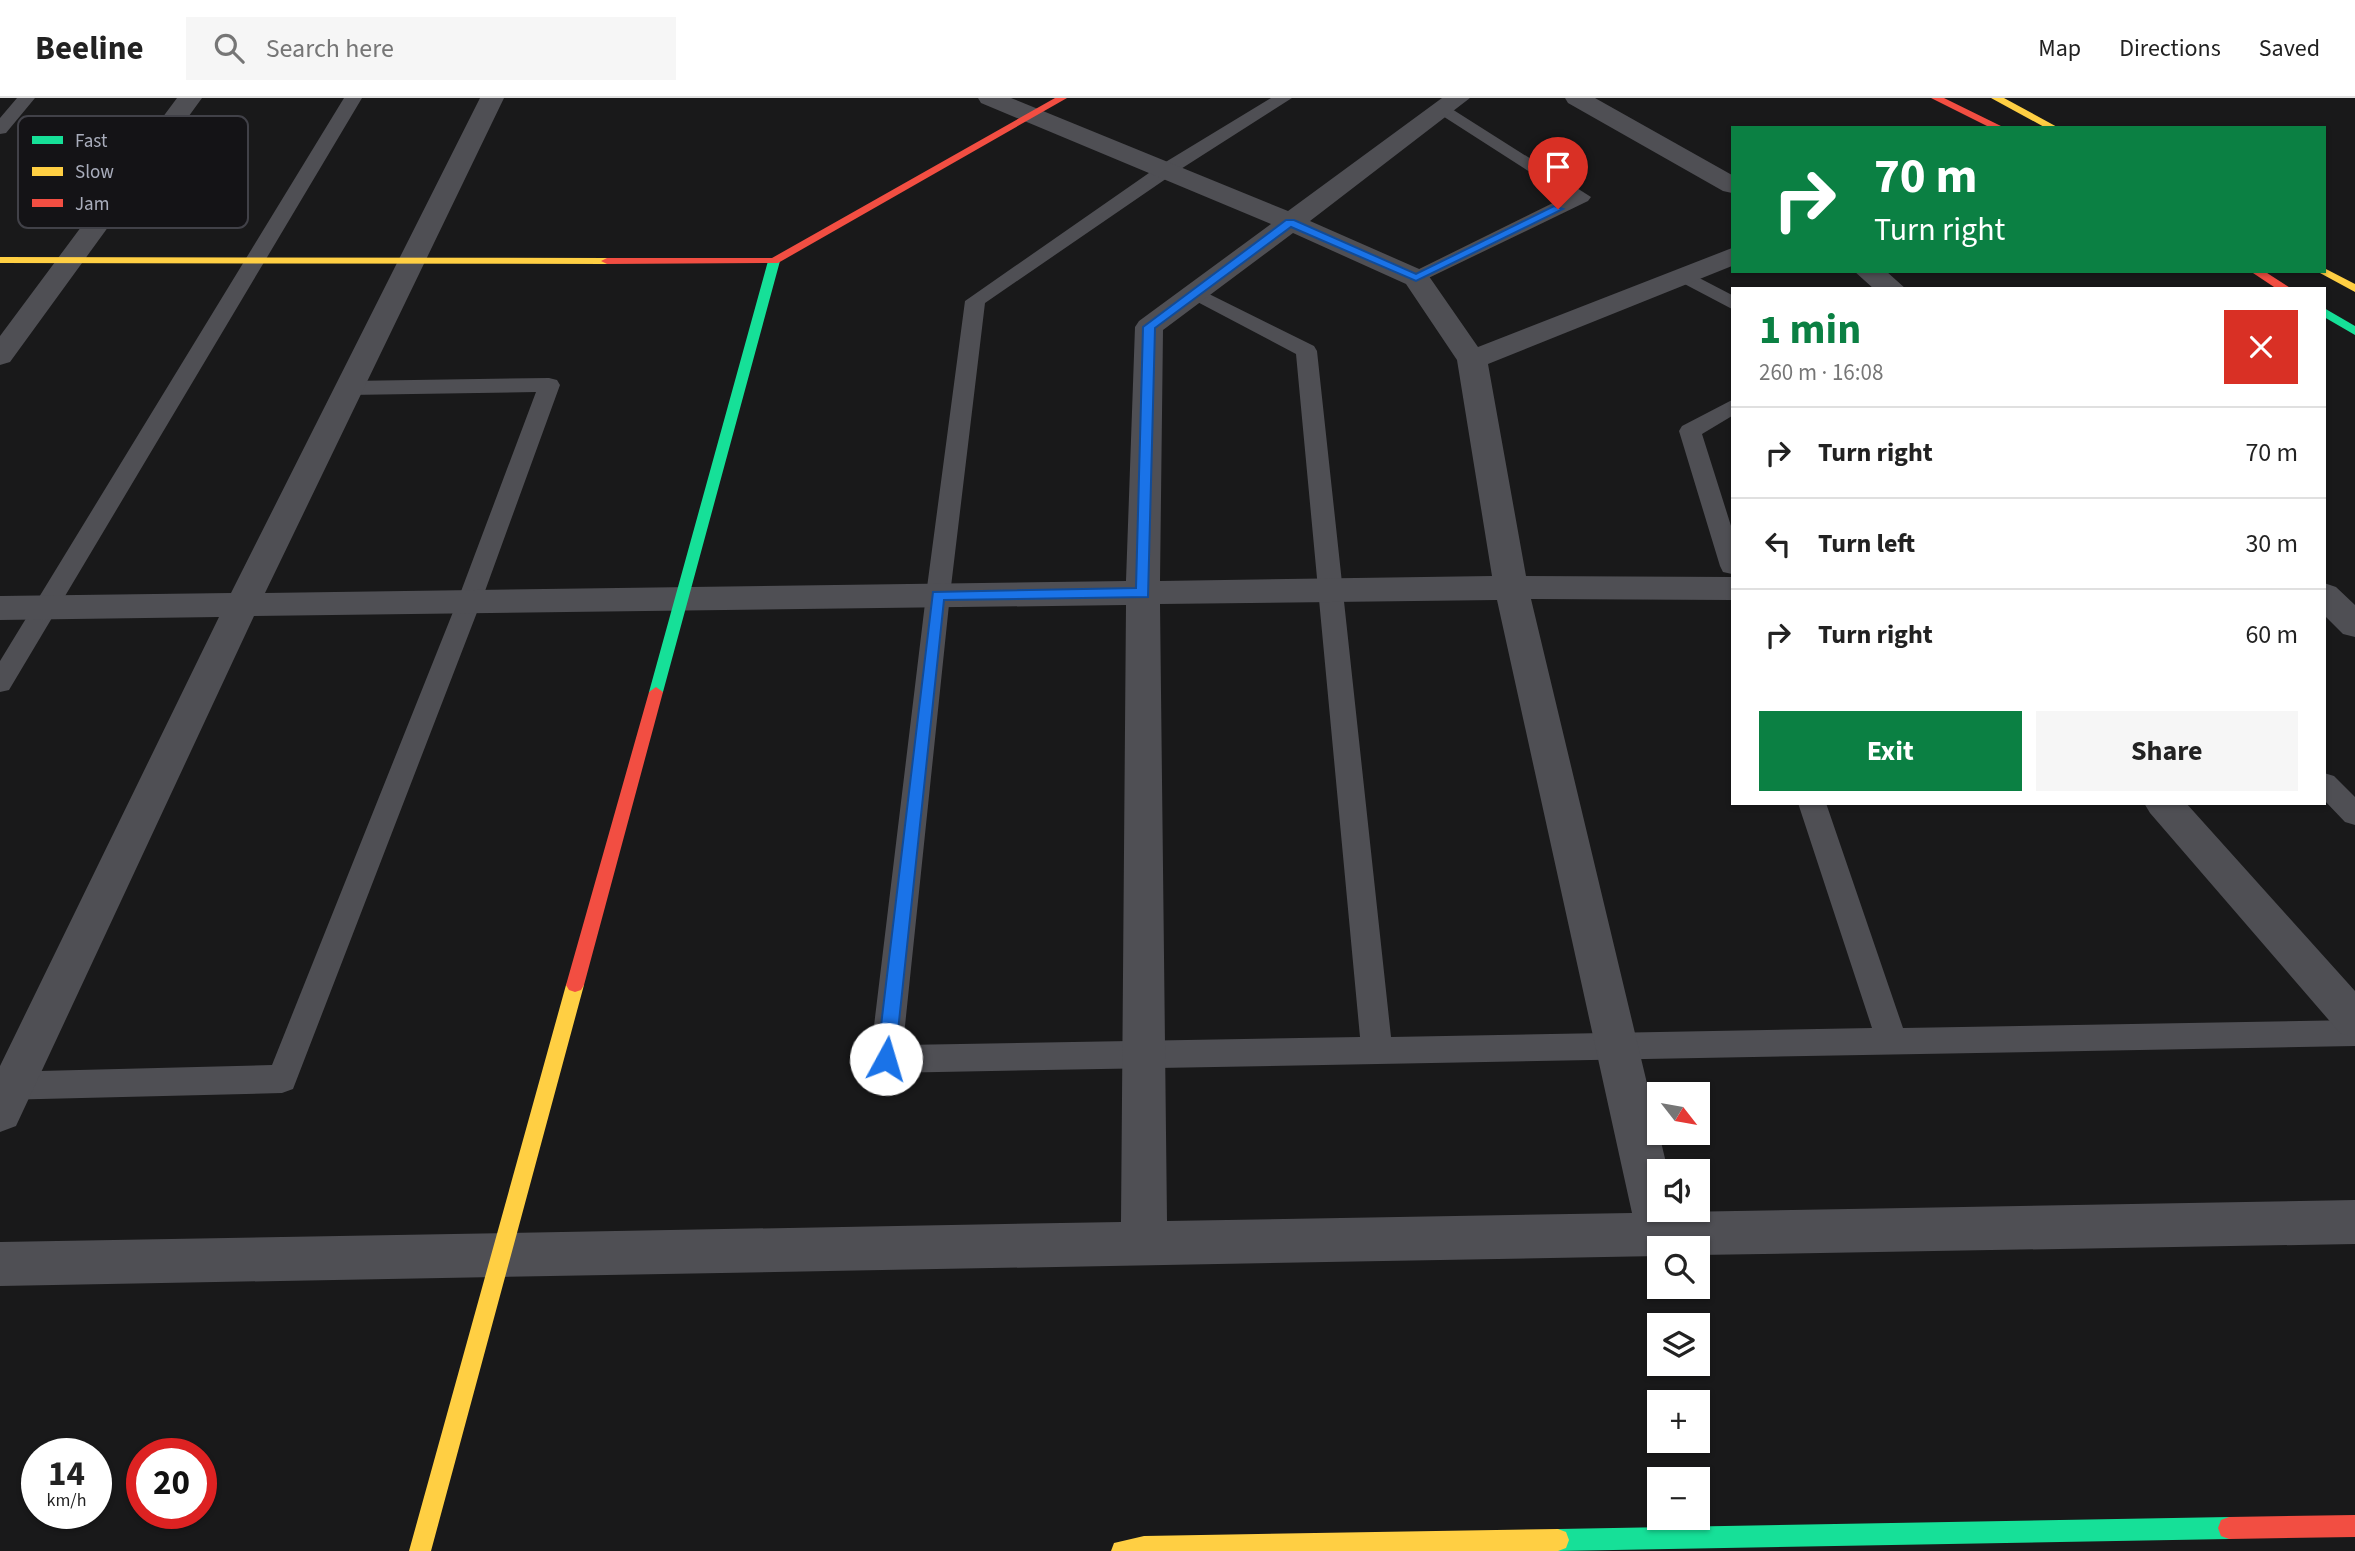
<!DOCTYPE html>
<meta charset="utf-8">
<style>
:root{--surface:#fff;--page:#f6f6f6;--text:#222;--muted:#767676;--line:#e0e0e0;--accent:#0b8043}
body{margin:0;font-family:"Source Sans 3",sans-serif;background:var(--page);color:var(--text);height:100vh;display:flex;flex-direction:column;font-size:26px;white-space:nowrap}
*{box-sizing:border-box;margin:0}
p{font-size:23px;color:var(--muted)}
.icon{flex:none;width:38px;height:38px;fill:none;stroke:currentColor;stroke-width:2;stroke-linecap:round;stroke-linejoin:round}
.map{position:relative;flex:1;overflow:hidden}
.sheet{position:absolute;left:1731px;top:189px;width:595px;height:518px;display:flex;flex-direction:column;background:var(--surface);border-radius:0px;box-shadow:0 2px 5px #0004}
.sheet>*{flex:none}
.hud{position:absolute;left:1731px;top:28px;width:595px;height:147px;border-radius:0px;box-shadow:0 2px 5px #0004;background:#0b8043;color:#fff;overflow:hidden}
.needle{width:46px;rotate:121deg}
.fabs{position:absolute;left:1647px;top:984px;display:grid;gap:14px}
.fabs a{display:grid;place-items:center;width:63px;height:63px;border-radius:0px;background:var(--surface);box-shadow:0 2px 5px #0004;font-size:35px}
.speed{position:absolute;left:21px;top:1340px;display:flex;gap:14px;font-size:35px;font-weight:700;text-align:center}
.speed>*{display:grid;place-content:center;width:91px;height:91px;border-radius:50%;background:var(--surface);box-shadow:0 2px 5px #0004;line-height:1}
.speed small{font-size:18px;font-weight:400}
.speed .limit{border:10px solid #d22;background:#fff;color:#111}
.pin{position:absolute;display:grid;place-items:center;width:60px;height:60px;color:#fff;margin:-72px -30px;border-radius:50% 50% 50% 0;rotate:-45deg;box-shadow:0 0 7px #0007}
.pin .icon{rotate:45deg}
.me{position:absolute;width:77px;margin:-38px;rotate:6deg;stroke-linejoin:round;filter:drop-shadow(0 0 5px #0008)}
.turn{display:flex;align-items:center;gap:24px;height:147px;padding:0 28px;font-size:32px}
.turn .icon{width:91px;height:91px;stroke-width:2.5}
.turn b{display:block;font-size:49px;line-height:60px}
.round{display:grid;place-items:center;flex:none;width:74px;height:74px;border-radius:0px;background:var(--page)}
.overview{display:flex;align-items:center;justify-content:space-between;height:119px;padding:0 28px}
h1{font-size:42px;font-weight:700;line-height:52px;color:var(--accent)}
.action{display:flex;gap:14px;margin-top:auto;padding:14px 28px}
.action a{flex:1;height:80px;border-radius:0px;background:var(--accent);color:#fff;font-size:28px;font-weight:700;line-height:80px;text-align:center}
.action a+a{background:var(--page);color:var(--text)}
ul{padding:0;list-style:none}
li{display:flex;align-items:center;gap:21px;height:91px;padding:0 28px;border-top:2px solid var(--line)}
li div{flex:1}
li b{display:block;font-size:26px}
li em{font-style:normal}
header{display:flex;align-items:center;gap:42px;box-sizing:border-box;height:98px;padding:0 35px;background:var(--surface);border-bottom:2px solid var(--line)}
header strong{font-size:33px}
nav{display:flex;gap:38px;margin-inline-start:auto;font-size:24px}
.search{width:490px;height:63px;background:var(--page);display:flex;align-items:center;gap:18px;box-sizing:border-box;padding:0 24px;border-radius:0px;color:var(--muted);font-size:26px}
.map>svg:first-child{display:block}
</style>
<header>
<strong>Beeline</strong>
<div class="search"><svg class="icon" aria-label="search" viewBox="0 0 24 24"><circle cx="10" cy="10" r="6"/><path d="M15 15l6 6"/></svg>Search here</div>
<nav><a>Map</a><a>Directions</a><a>Saved</a></nav>
</header>
<div class="map">
<svg width="2355" height="1453" viewBox="0 0 2355 1453">
<rect width="100%" height="100%" fill="#19191a"/>
<g fill="none" stroke-linecap="round" stroke-linejoin="round">
<!-- lane -->
<path fill="#4f4f54" fill-rule="evenodd" d="M17 0H35L6 35 0 36V20Z
M344 0H362L9 592 0 594V563Z
M1271 0H1292L1173 76 985 205 950 497 903 947 1360 939 1296 256 1188 199 1185 195 1188 191 1195 189 1314 248 1317 253 1391 939 1872 930 1798 705H1826L1903 930 2355 922V948L886 975 875 971 870 961 926 497 965 203 1159 68Z
M1444 6 1591 99 1588 103 1416 186 1409 184 1406 180 1409 176 1567 98 1438 15 1435 11 1438 7Z
M1682 171 1732 197V211L1675 181 1672 177 1675 173Z
M549 280 557 282 560 287 481 504 293 991 282 995 0 1002V974L272 967 457 504 536 294 349 297 341 295 338 290 341 285 349 283Z
M1732 302V318L1702 336 1732 431V476L1723 474 1720 468 1679 333 1682 328Z
M2324 675 2334 678 2355 699V727L2345 724 2324 702Z"/>
<!-- street -->
<path fill="#4f4f54" fill-rule="evenodd" d="M177 0H202L10 264 0 267V238Z
M480 0H504L265 495 1126 483 1135 229 1139 223 1271 126 981 5 978 0H1011L1288 113 1442 0H1470L1310 123 1426 174 1478 249 1732 150V168L1488 266 1526 478 1732 479V502L1531 501 1668 1073H1659V1111H1677L1678 1114 2355 1102V1146L1698 1157V1150H1659V1158L0 1188V1144L1121 1124 1126 507 254 518 16 1028 0 1034V968L219 519 0 522V498L231 495ZM1293 135 1406 186 1457 262 1492 478 1160 483 1163 232ZM1497 502 1632 1115 1167 1123 1160 506Z
M1565 0H1595L1732 77V95L1723 93 1568 5Z
M1854 173H1886L1906 191H1874Z
M2324 485 2336 489 2355 507V539L2343 536 2324 517Z
M2144 705H2186L2355 893V940L2340 935 2150 715Z"/>
<!-- fast -->
<path fill="#16e098" fill-rule="evenodd" d="M774 160 780 163 663 594 656 599 649 594 768 163Z
M2324 210 2355 228V237L2324 219Z
M2229 1419 2237 1422 2240 1430 2237 1438 2229 1441 1558 1453 1550 1450 1547 1442 1550 1434 1558 1431Z"/>
<!-- slow -->
<path fill="#ffcf43" fill-rule="evenodd" d="M1991 0H2004L2059 30H2046Z
M0 159 607 160 613 163 607 166 0 165Z
M2324 170 2355 186V194L2320 175 2318 173H2324Z
M575 880 581 882 584 887 431 1453H409L566 887 569 882Z
M1558 1431 1566 1434 1569 1442 1566 1450 1558 1453H1111L1114 1445 1144 1438Z"/>
<!-- jam -->
<path fill="#f24e42" fill-rule="evenodd" d="M1055 0H1067L778 165 607 166 601 163 607 160H772Z
M1931 0H1944L2005 30H1991Z
M2250 173H2264L2292 191H2277Z
M656 589 663 594 584 887 581 892 575 894 569 892 566 887 649 594Z
M2355 1417V1439L2229 1441 2221 1438 2218 1430 2221 1422 2229 1419Z"/>
</g>
<!-- route -->
<path fill="#1a73e8" stroke="#114b97" stroke-width="2" d="M1554 108 1563 111 1416 183 1291 129 1155 230 1148 499 944 502 895 961 892 967 886 969 879 967 877 961 933 494 1136 490 1143 229 1286 122H1294L1416 176Z"/>
<!-- legend -->
<rect x="18" y="18" width="230" height="112" rx="10" fill="#141316" stroke="#414148" stroke-width="2"/>
<rect x="32" y="38" width="31" height="8" fill="#16e098"/>
<rect x="32" y="69" width="31" height="9" fill="#ffcf43"/>
<rect x="32" y="101" width="31" height="8" fill="#f24e42"/>
<g font-size="19" fill="#a9adbc">
<text x="75" y="49">Fast</text>
<text x="75" y="80">Slow</text>
<text x="75" y="112">Jam</text>
</g>
</svg>
<div class="fabs">
<a><svg class="needle" viewBox="-14 -14 28 28"><path d="M0-13l5 13h-10z" fill="#e53935"/><path d="M0 13l5-13h-10z" fill="#767676"/></svg></a>
<a><svg class="icon" aria-label="sound" viewBox="0 0 24 24"><path d="M4 9h4l5-4v14l-5-4H4zM17 9q2 3 0 6"/></svg></a>
<a><svg class="icon" aria-label="search" viewBox="0 0 24 24"><circle cx="10" cy="10" r="6"/><path d="M15 15l6 6"/></svg></a>
<a><svg class="icon" aria-label="layers" viewBox="0 0 24 24"><path d="M12 4l9 5-9 5-9-5zM3 14l9 5 9-5"/></svg></a>
<a>+</a>
<a>−</a>
</div>
<div class="speed"><div>14<small>km/h</small></div><div class="limit">20</div></div>
<div class="pin" style="left:1558px;top:111px;background:#d93025"><svg class="icon" aria-label="arrive" viewBox="0 0 24 24"><path d="M6 21V4h12l-3 4 3 4H6"/></svg></div>
<svg class="me" style="left:886px;top:961px" viewBox="-20 -20 40 40"><circle r="19" fill="#fff"/><path d="M0-13L10 11 0 6-10 11z" fill="#1a73e8"/></svg>
<div class="hud">
<div class="turn"><svg class="icon" aria-label="right" viewBox="0 0 24 24"><path d="M7 20v-9h11M14 6l5 5-5 5"/></svg><div><b>70 m</b>Turn right</div></div>
</div>
<section class="sheet">
<div class="overview"><div><h1>1 min</h1><p>260 m · 16:08</p></div><a class="round" style="background:#d93025;color:#fff"><svg class="icon" aria-label="close" viewBox="0 0 24 24"><path d="M6 6l12 12M18 6L6 18"/></svg></a></div>
<ul>
<li><svg class="icon" aria-label="right" viewBox="0 0 24 24"><path d="M7 20v-9h11M14 6l5 5-5 5"/></svg><div><b>Turn right</b></div><em>70 m</em></li>
<li><svg class="icon" aria-label="left" viewBox="0 0 24 24"><path d="M17 20v-9H6M10 6l-5 5 5 5"/></svg><div><b>Turn left</b></div><em>30 m</em></li>
<li><svg class="icon" aria-label="right" viewBox="0 0 24 24"><path d="M7 20v-9h11M14 6l5 5-5 5"/></svg><div><b>Turn right</b></div><em>60 m</em></li>
</ul>
<div class="action"><a>Exit</a><a>Share</a></div>
</section>
</div>
